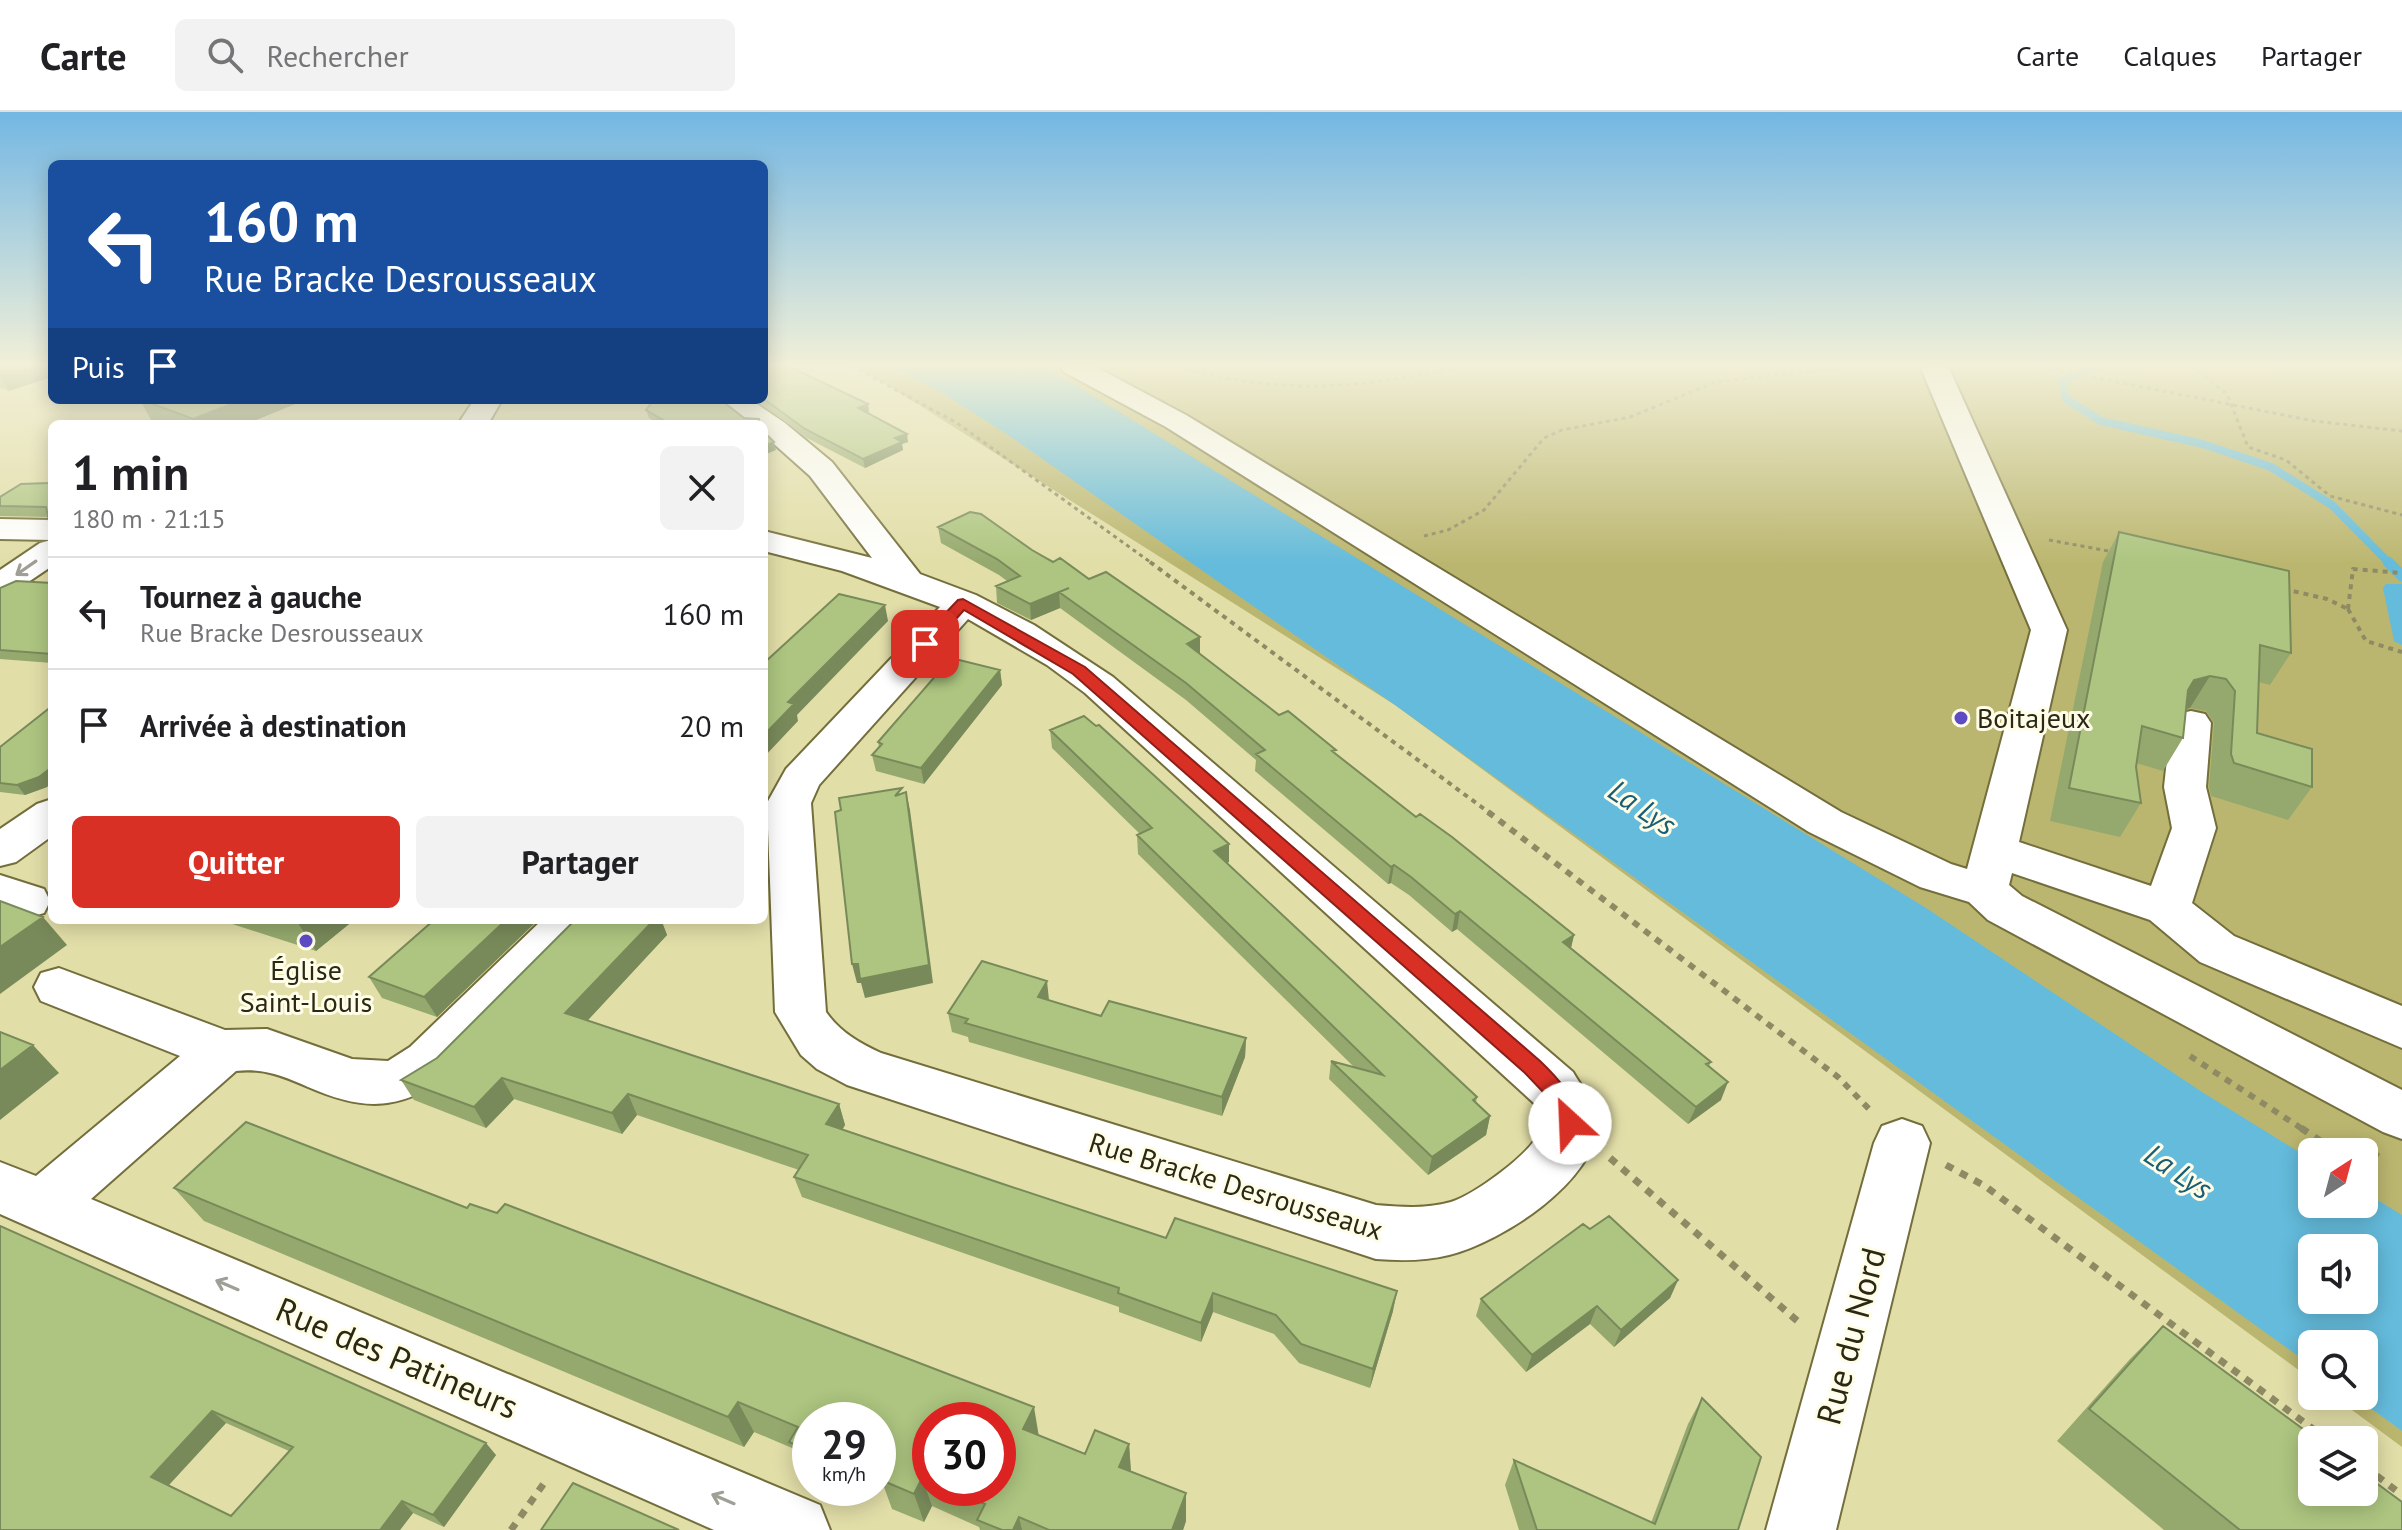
<!DOCTYPE html>
<html lang="fr">
<meta charset="utf-8">
<style>
:root{--surface:#fff;--page:#f2f2f2;--text:#202124;--muted:#757577;--line:#e0e0e0;--accent:#d93025}
body{margin:0;font-family:"PT Sans",sans-serif;background:var(--page);color:var(--text);height:100vh;display:flex;flex-direction:column;font-size:30px;white-space:nowrap}
*{box-sizing:border-box;margin:0}
p{font-size:26px;color:var(--muted)}
.icon{flex:none;width:44px;height:44px;fill:none;stroke:currentColor;stroke-width:2;stroke-linecap:round;stroke-linejoin:round}
.map{position:relative;flex:1;overflow:hidden}
.panel{position:absolute;left:48px;top:308px;width:720px;height:504px;display:flex;flex-direction:column;background:var(--surface);border-radius:12px;box-shadow:0 4px 20px #0003}
.panel>*{flex:none}
.guide{position:absolute;left:48px;top:48px;width:720px;height:244px;border-radius:12px;box-shadow:0 4px 20px #0003;background:#1a4fa0;color:#fff;overflow:hidden}
.needle{width:52px;rotate:36deg}
.buttons{position:absolute;left:2298px;top:1026px;display:grid;gap:16px}
.buttons a{display:grid;place-items:center;width:80px;height:80px;border-radius:12px;background:var(--surface);box-shadow:0 4px 20px #0003;font-size:40px}
.speed{position:absolute;left:792px;top:1290px;display:flex;gap:16px;font-size:40px;font-weight:700;text-align:center}
.speed>*{display:grid;place-content:center;width:104px;height:104px;border-radius:50%;background:var(--surface);box-shadow:0 4px 20px #0003;line-height:1}
.speed small{font-size:20px;font-weight:400}
.speed .limit{border:12px solid #d22;background:#fff;color:#111}
.pin{position:absolute;display:grid;place-items:center;width:68px;height:68px;color:#fff;margin:-34px;border-radius:16px;box-shadow:0 4px 12px #0006}
.me{position:absolute;width:88px;margin:-44px;rotate:335deg;stroke-linejoin:round;filter:drop-shadow(0 0 6px #0008)}
.turn{display:flex;align-items:center;gap:28px;height:168px;padding:0 24px;font-size:36px}
.turn .icon{width:104px;height:104px;stroke-width:2.5}
.turn b{display:block;font-size:56px;line-height:68px}
.then{display:flex;align-items:center;height:76px;padding:0 24px;background:#0003;gap:16px;font-size:30px}
.round{display:grid;place-items:center;flex:none;width:84px;height:84px;border-radius:12px;background:var(--page)}
.overview{display:flex;align-items:center;justify-content:space-between;height:136px;padding:0 24px}
h1{font-size:48px;font-weight:700;line-height:60px}
.button{display:flex;gap:16px;margin-top:auto;padding:16px 24px}
.button a{flex:1;height:92px;border-radius:12px;background:var(--accent);color:#fff;font-size:32px;font-weight:700;line-height:92px;text-align:center}
.button a+a{background:var(--page);color:var(--text)}
ul{padding:0;list-style:none}
li{display:flex;align-items:center;gap:24px;height:112px;padding:0 24px;border-top:2px solid var(--line)}
li div{flex:1}
li b{display:block;font-size:30px}
li em{font-style:normal}
header{display:flex;align-items:center;gap:48px;box-sizing:border-box;height:112px;padding:0 40px;background:var(--surface);border-bottom:2px solid var(--line)}
header strong{font-size:38px}
nav{display:flex;gap:44px;margin-inline-start:auto;font-size:28px}
.search{width:560px;height:72px;background:var(--page);display:flex;align-items:center;gap:20px;box-sizing:border-box;padding:0 28px;border-radius:12px;color:var(--muted);font-size:30px}
.map>svg:first-child{display:block}
</style>
<header>
<strong>Carte</strong>
<div class="search"><svg class="icon" aria-label="search" viewBox="0 0 24 24"><circle cx="10" cy="10" r="6"/><path d="M15 15l6 6"/></svg>Rechercher</div>
<nav><a>Carte</a><a>Calques</a><a>Partager</a></nav>
</header>
<div class="map">
<svg width="2402" height="1418" viewBox="0 0 2402 1418">
<rect width="100%" height="100%" fill="#e2dea8"/>
<!-- green -->
<path fill="#bbb66f" fill-rule="evenodd" d="M857 254H2402V1335L2333 1284H2364V1232H2312V1268L1395 593ZM2312 1040H2364V1092H2312ZM2312 1136H2364V1188H2312Z"/>
<!-- water -->
<path fill="#64bbdb" fill-rule="evenodd" d="M891 254H1041L1059 263 1926 796 2202 980 2312 1048V1092H2364V1080L2402 1103V1319L2354 1284H2364V1232H2312V1254L1395 593 1008 323 944 282ZM2312 1136H2364V1188H2312Z
M2386 472H2402V533L2394 529 2383 476Z"/>
<g fill="none" stroke-linecap="round" stroke-linejoin="round">
<!-- stream-far1 -->
<path stroke="#64bbdb" stroke-width="8" d="M2098 254 2062 269 2066 287 2101 309 2203 332 2271 355 2332 393 2390 452"/>
<!-- stream -->
<path stroke="#64bbdb" stroke-width="11" d="M2388 450 2402 464"/>
<defs>
<path id="minor" d="M1060 254H1094L1186 303 1841 700 1951 752 1967 757 2031 518 1920 254H1948L2067 518 2019 730 2151 774 2172 716 2164 675 2171 611 2177 602 2191 599 2205 602 2211 611 2206 675 2216 716 2192 791 2234 824 2402 894V936L2200 850 2150 808 2012 761 2009 773 2022 784 2402 978V1027L2383 1020 1988 808 1969 790 1920 775 1809 720 1166 315 1064 260Z
M474 288H502L488 312H458Z
M718 288H751L785 311 832 350 920 462 976 483 1034 513 1113 565 1573 960C1581 974 1596 993 1597 1010 1598 1069 1499 1131 1449 1143 1425 1149 1401 1149 1376 1147L847 973 817 957 801 943 775 900 767 691 786 657 940 495 842 459 764 439V419L872 446 810 364 764 323V312H748ZM968 507 1047 553 1085 581 1535 992C1540 1001 1544 1011 1539 1021 1529 1043 1474 1083 1451 1090 1427 1097 1400 1095 1376 1093L881 941C859 931 840 920 826 900L811 691 819 673Z
M0 407 52 408V454L12 481 0 485V458L40 431 51 428 0 427Z
M52 687V724L16 750 0 754V717L37 692Z
M0 763 44 777 50 789 44 801 27 806 0 797Z
M542 808H596L589 820 448 965C397 999 363 999 308 975 283 964 264 956 236 959L91 1087 820 1393 830 1418H714L0 1102V1050L36 1064 180 944 41 889 34 875 41 861 59 856 225 918 267 917 352 947 388 949 410 935Z
M1902 1007 1922 1014 1930 1031 1836 1418H1766L1874 1031 1882 1014Z"/>
</defs>
<!-- minor casing -->
<use href="#minor" stroke="#736e3c" stroke-width="4"/>
<!-- path-far3 -->
<path stroke="#8e8b64" stroke-width="3" stroke-dasharray="4 4" stroke-linecap="butt" d="M852 254 957 311 1153 452
M1180 254C1279 285 1364 276 1463 254
M2037 254 2314 309 2402 319
M2191 254 2227 282 2248 335 2286 348 2330 384 2402 403
M1424 424 1448 418 1484 398 1544 326 1562 318 1630 305 1716 270 1856 254
M2049 428 2114 440"/>
<!-- path-far2 -->
<path stroke="#8e8b64" stroke-width="4" stroke-dasharray="5 5" stroke-linecap="butt" d="M1150 450 1491 702
M2284 477 2327 487 2348 497
M2348 497 2353 457 2402 461
M2348 497 2366 529 2402 540"/>
<!-- path-far1 -->
<path stroke="#8e8b64" stroke-width="6" stroke-dasharray="7 7" stroke-linecap="butt" d="M1488 700 1838 965 1871 999
M2190 944 2304 1018"/>
<!-- path -->
<path stroke="#8e8b64" stroke-width="7" stroke-dasharray="8 8" stroke-linecap="butt" d="M2301 1016 2337 1040
M1610 1046 1802 1213
M1946 1053 1985 1074 2328 1328
M2364 1060 2378 1039
M2364 1354 2402 1383
M511 1418 547 1367"/>
<!-- minor -->
<use href="#minor" fill="#fff" fill-rule="evenodd"/>
</g>
<!-- wall -->
<path fill="#95a96e" fill-rule="evenodd" d="M0 254 9 279 0 276Z
M764 254 868 292 869 300 868 301 908 330 902 332 903 338 865 356 807 326 756 288H764Z
M140 288H305L246 312H161L151 308Z
M646 298 759 307 760 312H659L649 306Z
M52 367V414L48 405 0 404V385L48 371Z
M938 415 1032 438 1089 467 1200 542 1279 603 1336 642 1416 705 1574 823 1571 836 1711 950 1709 954 1721 988 1688 1012 1457 817 1452 820 1409 783 1391 771 1388 772 1255 659 1256 648 1186 588 1060 496 1031 508 997 491 996 474 1007 469 999 463 941 431Z
M2119 420 2291 541 2270 573 2259 570 2257 621 2312 675 2288 708 2211 684 2209 675 2214 611 2206 599 2190 596 2186 597 2183 626 2163 659 2136 651 2141 691 2120 725 2050 709 2103 450Z
M52 471V551L0 547V476Z
M1000 558 1002 573 924 672 876 659 872 643 879 635 878 630Z
M1050 618 1229 732V750L1227 751 1477 985 1476 991 1490 1004 1486 1023 1428 1063 1329 967 1331 949 1354 955 1138 742 1137 723 1140 722 1052 636Z
M0 635 47 675 25 683 0 680Z
M220 808H354L316 839Z
M434 808H538L437 905 382 886 369 865Z
M575 808H664L662 810 667 823 588 908 839 992 845 1013 842 1018 1166 1126 1393 1199 1370 1276 1299 1251 1274 1222 1213 1200 1201 1230 1119 1200V1195L802 1085 794 1065 799 1058 637 1003 622 1022 514 987 486 1016 414 988 401 968 437 946Z
M1049 888 1101 904 1246 926 1245 945 1222 1004 969 930 968 925 952 920 948 901Z
M174 1076 1039 1324 1085 1342 1129 1332 1131 1359 1186 1381V1409L1183 1418H980L979 1415 932 1394 924 1410 892 1397 884 1375 878 1372V1308H810V1362L803 1360 792 1336 754 1320 744 1335 204 1109ZM930 1308 998 1376H930Z
M0 1114 496 1343 444 1415 413 1401 400 1418H0ZM226 1311 289 1339 231 1404 169 1373Z
M1590 1117 1678 1168 1670 1186 1614 1235 1590 1212 1526 1260 1476 1204 1481 1187Z
M2163 1214 2402 1418H2164L2057 1329 2130 1247Z
M1702 1286 1738 1418H1519L1505 1373 1514 1348 1651 1411 1688 1312Z"/>
<!-- shaded-wall -->
<path fill="#798a5a" d="M2 254H52V265L9 279 0 264V255Z
M242 288H305L246 312H195L193 307Z
M868 292 869 300 860 304 858 296Z
M907 322 908 330 902 332 903 338 865 356 863 347 895 326Z
M774 330 776 338 764 343V334Z
M1059 480 1060 496 1031 508 1030 492Z
M885 493 888 509 797 603 798 609 764 645V623L788 590Z
M1200 525V542L1187 532Z
M1000 558 1002 573 924 672 921 656Z
M2210 564 2190 596 2174 600 2194 568Z
M52 655V671L47 675 25 683 17 673Z
M906 680 910 698 933 871 865 886 861 871H857L852 852H858Z
M1229 732V750L1214 757V739Z
M1394 753 1391 771 1388 772 1391 755Z
M1460 799 1457 817 1452 820 1455 802Z
M43 805 67 833 0 882V835Z
M296 808H354L316 839Z
M506 808H538L437 905 424 885Z
M650 808H664L662 810 667 823 576 921 565 901Z
M1574 823 1570 840 1563 830Z
M1047 869 1049 888 1040 904 1038 885Z
M1246 926 1245 945 1222 1004V985Z
M33 933 59 961 0 1008V958Z
M502 966 514 987 486 1016 474 995Z
M1728 970 1721 988 1688 1012 1696 995Z
M628 982 637 1003 622 1022 612 1001Z
M839 992 845 1013 833 1033 826 1012Z
M1490 1004 1486 1023 1428 1063 1432 1045Z
M1678 1168 1670 1186 1614 1235 1621 1218Z
M1397 1179 1393 1199 1370 1276 1373 1257Z
M1213 1181V1200L1201 1230V1211Z
M1597 1194 1590 1212 1526 1260 1532 1243Z
M738 1290 754 1320 744 1335 728 1305Z
M1034 1295 1039 1325 1023 1317Z
M212 1299 226 1311 166 1376 151 1365Z
M486 1331 496 1343 444 1415 433 1403Z
M1129 1332 1131 1361 1119 1355Z
M922 1366 932 1394 924 1410 914 1382Z
M1186 1381V1409L1183 1418H1172Z
M402 1389 413 1401 400 1418H380Z
M1019 1405 1022 1418H1013Z"/>
<!-- building -->
<path fill="#adc580" stroke="#798a5a" stroke-width="2" fill-rule="evenodd" d="M764 254H788L868 292 858 296 907 322 895 326 902 330 863 347 805 317 764 287Z
M142 288H242L193 307Z
M654 288H721L744 306 759 307 760 312H670L646 298Z
M764 320 774 330 764 334Z
M52 367V409H49L46 395 0 394V385L21 372 48 371Z
M970 400 981 402 1032 438 1053 450 1060 446 1089 467 1106 460 1200 525 1187 532 1279 603 1288 599 1336 638 1332 639 1416 705 1420 702 1452 725 1574 823 1563 830 1711 950 1706 952 1728 970 1696 995 1460 799 1455 802 1411 765 1394 753 1391 755 1256 642 1265 638 1186 571 1059 480 1069 476 1030 492 996 474 1020 464 997 447 938 415Z
M2119 420 2289 459 2291 541 2260 533 2257 621 2312 637V675L2234 651 2231 642 2235 579 2226 567 2210 564 2194 568 2188 578 2183 626 2142 614 2136 655 2141 691 2069 676Z
M16 469 52 471V542L0 538V476Z
M839 482 885 493 788 590 794 592 764 623V551Z
M951 546 1000 558 921 656 872 643 882 632 878 630Z
M52 594V655L39 665 17 673 0 671V635Z
M1084 604 1096 614 1099 613 1229 732 1214 739 1477 985 1473 988 1490 1004 1432 1045 1331 949 1383 963 1137 723 1152 716 1050 618Z
M902 676 895 684 906 680 929 853 860 867 858 852H852L835 700 841 698 839 686Z
M0 789 43 805 0 835Z
M434 808H506L424 885 369 865Z
M575 808H654L565 901 839 992 826 1012 1000 1071 1166 1126 1175 1106 1397 1179 1373 1257 1301 1232 1276 1203 1213 1181 1201 1211 1118 1181 1119 1176 794 1065 808 1043 628 982 612 1001 502 966 474 995 401 968 437 946Z
M982 849 1047 869 1038 885 1101 904 1109 889 1246 926 1222 985 965 911 968 907 948 901Z
M0 920 33 933 0 958Z
M246 1010 467 1096 470 1092 497 1101 505 1092 1034 1295 1023 1317 1085 1342 1095 1318 1129 1332 1119 1355 1186 1381 1172 1418H1049L1019 1405 1013 1418H1002L977 1408 985 1392 947 1376H998V1308H930V1369L922 1366 914 1382 881 1368 889 1353 878 1348V1308H810V1339L789 1330 798 1315 738 1290 728 1305 174 1076Z
M1609 1104 1678 1168 1621 1218 1597 1194 1532 1243 1481 1187 1583 1112 1590 1117Z
M0 1114 486 1331 433 1403 402 1389 380 1418H0ZM212 1299 293 1335 231 1404 151 1365Z
M2163 1214 2318 1328H2312V1380H2364V1362L2402 1390V1418H2240L2089 1297Z
M1702 1286 1761 1345 1738 1418H1537L1514 1348 1655 1412Z
M573 1371 679 1418H541Z"/>
<!-- one-way arrows -->
<defs><path id="oneway-shaft" d="M-6 0H5M1.5-3L5.5 0L1.5 3" fill="none" stroke-width="1.6" stroke-linecap="round" stroke-linejoin="round" transform="scale(2)"/></defs>
<g stroke="#9f9f95">
<use href="#oneway-shaft" transform="translate(26 456) rotate(145)"/>
<use href="#oneway-shaft" transform="translate(227 1173) rotate(-157)"/>
<use href="#oneway-shaft" transform="translate(723 1387) rotate(-157)"/>
</g>
<!-- sky -->
<linearGradient id="sky" x2="0" y2="1"><stop stop-color="#73b7e3"/><stop offset="0.56" stop-color="#f2f0d8"/><stop offset="1" stop-color="#f2f0d8" stop-opacity="0"/></linearGradient>
<rect width="2402" height="452" fill="url(#sky)"/>
<!-- route -->
<path fill="#d93025" stroke="#8d1f18" stroke-width="2" d="M963 487 1085 555 1540 949C1560 968 1574 985 1581 1011L1578 1018 1570 1021 1562 1018 1546 983 1525 961 1073 562 964 498 930 536H919V529L958 488Z"/>
<!-- markers -->
<g fill="#5e4cc5" stroke="#fffde8" stroke-width="3">
<circle cx="1961" cy="606" r="8"/>
<circle cx="306" cy="829" r="8"/>
</g>
<g text-anchor="middle" stroke-width="6" stroke-linejoin="round" paint-order="stroke">
<!-- poi labels -->
<g font-size="28" fill="#2a2913" stroke="#fffde8" text-anchor="start">
<text x="1977" y="616">Boitajeux</text>
<text x="306" y="868" text-anchor="middle">Église<tspan x="306" dy="32">Saint-Louis</tspan></text>
</g>
<!-- street labels -->
<g font-size="28" fill="#2a2913" stroke="#fffde8">
<text transform="translate(1236 1074) rotate(17)" y="10">Rue Bracke Desrousseaux</text>
</g>
<!-- water labels -->
<g font-size="30" font-style="italic" fill="#195e75" stroke="#fffde8">
<text transform="translate(1642 696) rotate(34)" y="10">La Lys</text>
<text transform="translate(2178 1060) rotate(34)" y="10">La Lys</text>
</g>
<!-- near-street labels -->
<g font-size="34" fill="#2a2913" stroke="#fffde8">
<text transform="translate(1851 1224) rotate(-75)" y="12">Rue du Nord</text>
<text transform="translate(397 1246) rotate(23)" y="12">Rue des Patineurs</text>
</g>
</g>
</svg>
<div class="buttons">
<a><svg class="needle" viewBox="-14 -14 28 28"><path d="M0-13l5 13h-10z" fill="#e53935"/><path d="M0 13l5-13h-10z" fill="#757577"/></svg></a>
<a><svg class="icon" aria-label="sound" viewBox="0 0 24 24"><path d="M4 9h4l5-4v14l-5-4H4zM17 9q2 3 0 6"/></svg></a>
<a><svg class="icon" aria-label="search" viewBox="0 0 24 24"><circle cx="10" cy="10" r="6"/><path d="M15 15l6 6"/></svg></a>
<a><svg class="icon" aria-label="layers" viewBox="0 0 24 24"><path d="M12 4l9 5-9 5-9-5zM3 14l9 5 9-5"/></svg></a>
</div>
<div class="speed"><div>29<small>km/h</small></div><div class="limit">30</div></div>
<div class="pin" style="left:925px;top:532px;background:#d93025"><svg class="icon" aria-label="arrive" viewBox="0 0 24 24"><path d="M6 21V4h12l-3 4 3 4H6"/></svg></div>
<svg class="me" style="left:1570px;top:1011px" viewBox="-20 -20 40 40"><circle r="19" fill="#fff"/><path d="M0-13L10 11 0 6-10 11z" fill="#d93025"/></svg>
<div class="guide">
<div class="turn"><svg class="icon" aria-label="left" viewBox="0 0 24 24"><path d="M17 20v-9H6M10 6l-5 5 5 5"/></svg><div><b>160 m</b>Rue Bracke Desrousseaux</div></div>
<div class="then">Puis<svg class="icon" aria-label="arrive" viewBox="0 0 24 24"><path d="M6 21V4h12l-3 4 3 4H6"/></svg></div>
</div>
<section class="panel">
<div class="overview"><div><h1>1 min</h1><p>180 m · 21:15</p></div><a class="round"><svg class="icon" aria-label="close" viewBox="0 0 24 24"><path d="M6 6l12 12M18 6L6 18"/></svg></a></div>
<ul>
<li><svg class="icon" aria-label="left" viewBox="0 0 24 24"><path d="M17 20v-9H6M10 6l-5 5 5 5"/></svg><div><b>Tournez à gauche</b><p>Rue Bracke Desrousseaux</p></div><em>160 m</em></li>
<li><svg class="icon" aria-label="arrive" viewBox="0 0 24 24"><path d="M6 21V4h12l-3 4 3 4H6"/></svg><div><b>Arrivée à destination</b></div><em>20 m</em></li>
</ul>
<div class="button"><a>Quitter</a><a>Partager</a></div>
</section>
</div>
